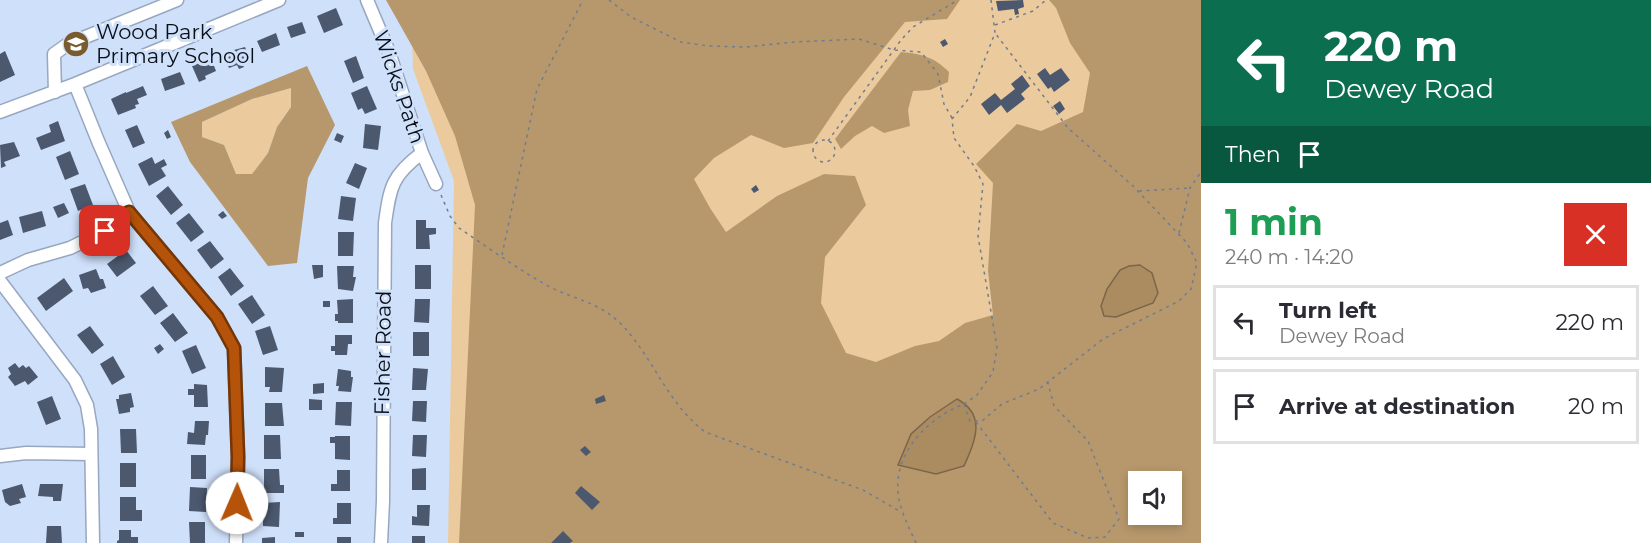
<!DOCTYPE html>
<meta charset="utf-8">
<style>
:root{--surface:#fff;--page:#f7f7f7;--text:#2b2b33;--muted:#7c7c81;--line:#e1e1e2}
body{margin:0;font-family:Montserrat,sans-serif;background:var(--page);color:var(--text);height:100vh;display:flex;flex-direction:column;font-size:22px;white-space:nowrap}
*{box-sizing:border-box;margin:0}
p{font-size:20px;color:var(--muted)}
.icon{flex:none;width:33px;height:33px;fill:none;stroke:currentColor;stroke-width:2;stroke-linecap:round;stroke-linejoin:round}
.map{position:relative;flex:1;overflow:hidden}
.sheet{display:flex;flex-direction:column;background:var(--surface);width:450px}
.sheet>*{flex:none}
.hud{background:#0b6e4f;color:#fff;overflow:hidden}
.tools{position:absolute;left:1128px;top:471px;display:grid;gap:12px}
.tools a{display:grid;place-items:center;width:54px;height:54px;border-radius:0px;background:var(--surface);box-shadow:0 3px 9px #0003;font-size:30px}
.pin{position:absolute;display:grid;place-items:center;width:51px;height:51px;color:#fff;margin:-26px;border-radius:12px;box-shadow:0 3px 9px #0006}
.me{position:absolute;width:66px;margin:-33px;rotate:1deg;stroke-linejoin:round;filter:drop-shadow(0 0 4px #0008)}
.turn{display:flex;align-items:center;gap:21px;height:126px;padding:0 24px;font-size:27px}
.turn .icon{width:78px;height:78px;stroke-width:2.5}
.turn b{display:block;font-size:42px;line-height:51px}
.then{display:flex;align-items:center;height:57px;padding:0 24px;background:#0003;gap:12px;font-size:22px}
.round{display:grid;place-items:center;flex:none;width:63px;height:63px;border-radius:0px;background:var(--page)}
.overview{display:flex;align-items:center;justify-content:space-between;height:102px;padding:0 24px}
h1{font-size:36px;font-weight:700;line-height:45px;color:#1e9e55}
ul{padding:0;list-style:none}
li{display:flex;align-items:center;gap:18px;height:75px;margin:0 12px 9px;padding:0 12px;border:3px solid var(--line);border-radius:0px}
li div{flex:1}
li b{display:block;font-size:22px}
li em{font-style:normal}
main{display:flex;flex:1;min-height:0}
.map>svg:first-child{display:block}
</style>
<main>
<div class="map">
<svg width="1201" height="543" viewBox="0 0 1201 543">
<rect width="100%" height="100%" fill="#cfe0fa"/>
<!-- green -->
<path fill="#ebcb9e" fill-rule="evenodd" d="M417 0H1201V543H448L454 181 413 69 411 3ZM1138 482H1172V514H1138Z
M291 88V107L277 127 268 153 252 174H236L224 145 202 137V122L252 99Z"/>
<!-- forest -->
<path fill="#b7986c" fill-rule="evenodd" d="M386 0H960L947 19 905 22 844 97 813 143 784 148 751 135 714 158 694 179 710 208 726 232 777 196 824 174 855 176 866 205 825 257 821 303 846 353 876 362 915 346 939 341 965 323 993 315 988 271 993 183 976 164 1017 124 1041 131 1083 112 1090 73 1070 43 1056 8 1049 0H1201V543H459L475 205 455 136 426 71ZM1138 482H1172V514H1138Z
M901 52C922 54 934 57 949 72L948 82 930 90 913 91 908 110 910 126 884 133 872 126 855 136 841 149 835 139Z
M307 66 335 125 308 178 297 263 268 266 190 162 171 122ZM291 88V107L277 127 268 153 252 174H236L224 145 202 137V122L252 99Z"/>
<!-- water -->
<path fill="#ab8c61" stroke="#7b664b" stroke-width="1.5" d="M1140 265 1152 273 1158 293 1153 303 1116 317 1104 316 1101 306 1107 289 1120 270 1129 266Z
M957 399C987 415 975 441 964 466L936 474 898 465 911 434 930 417Z"/>
<!-- building -->
<path fill="#4b586e" d="M1023 0 1024 7 1018 9 1019 14 1015 15 1014 9 998 11 996 1Z
M336 8 343 25 324 33 317 16Z
M302 22 306 33 291 38 287 27Z
M276 33 280 45 262 52 257 41Z
M945 39 948 44 943 47 940 42Z
M245 47 250 60 242 63 244 67 239 69 237 65 229 68 223 53Z
M5 51 15 75 0 82V54Z
M356 56 364 78 353 83 344 61Z
M211 58 216 71 205 76 206 79 199 82 192 66Z
M1045 68 1050 75 1061 68 1070 80 1054 92 1051 87 1048 89 1037 74Z
M180 72 185 84 165 91 161 79Z
M1022 75 1030 86 1021 94 1025 99 1007 113 1001 105 989 115 981 104 995 93 1001 100 1015 89 1011 84Z
M143 86 147 95 137 99 139 104 135 105 136 108 118 115 111 99 126 92V93Z
M367 86 377 109 365 114 362 108 358 110 351 93Z
M1060 101 1065 109 1059 114 1053 106Z
M58 121 65 141 41 150 36 138 51 132 49 125Z
M365 124 381 126 378 150 363 148Z
M137 125 145 143 133 148 125 130Z
M168 130 171 137 167 139 164 133Z
M337 133 344 136 341 143 334 140Z
M14 142 20 156 4 162 6 166 1 168 0 145Z
M70 151 79 174 65 180 56 157Z
M152 157 155 164 164 159 167 165 161 168 166 176 149 186 138 164Z
M355 163 367 168 359 189 346 183Z
M85 184 93 205 78 211 70 189Z
M756 185 759 190 754 193 751 189Z
M168 186 183 205 171 215 156 196Z
M341 196 356 198 353 221 338 219Z
M64 203 69 213 58 218 53 207Z
M42 211 46 226 23 233 19 217Z
M223 211 227 216 222 219 218 215Z
M189 213 204 232 191 242 176 223Z
M8 220 13 235 0 240V223Z
M416 220H426V228H436V234L429 235 430 249H416Z
M338 232H354L353 256H338Z
M210 241 224 259 211 269 197 250Z
M126 250 136 263 117 277 107 264Z
M312 265H323V277L314 279Z
M415 265H431V289H415Z
M337 266H354L353 277H356L353 291 338 289Z
M230 268 244 286 231 296 218 277Z
M96 269 100 279H103L106 288 91 293 88 288 83 289 79 275Z
M64 278 73 291 46 311 37 298Z
M153 286 168 306 155 315 140 296Z
M252 295 265 315 252 324 238 304Z
M353 299V323H338V321H335V314H338L337 300Z
M415 299H430L429 323 414 322Z
M323 301H330V307H323Z
M173 313 188 333 175 342 160 323Z
M90 326 104 345 92 354 77 335Z
M270 326 278 350 263 355 255 331Z
M413 332H429V356H413Z
M335 335H352V344H348L347 355H335V351H331V346H335Z
M160 344 164 349 158 354 154 348Z
M196 345 206 368 192 374 182 351Z
M113 356 125 377 112 385 100 364Z
M15 363 19 368 23 365 26 368 29 366 38 377 28 385 25 381 15 386 8 377 11 374 8 368Z
M265 367 284 368 282 392H269L270 387H265Z
M413 368 428 369 426 390H412Z
M338 369 351 371V377H353L351 392 338 391 339 386H336Z
M324 383V393L313 394V384Z
M194 384 207 385 208 407H194V395H188V389H194Z
M131 393 134 407 130 408V412L119 414 116 399H119V395Z
M604 395 606 401 596 404 595 399Z
M52 396 61 419 46 425 37 402Z
M309 399 322 400V410H309Z
M413 401H427L426 422 412 421Z
M336 402H352L351 426 335 425Z
M265 403H282L284 426H265Z
M195 421H209L208 435H206L205 445 187 444 188 432 194 433Z
M120 429H136L137 453H121Z
M264 435H280L281 459H264Z
M413 435H427L426 457 412 456Z
M335 436H350V460L335 459V443H330V437H335Z
M585 446 591 452 586 456 580 450Z
M191 455H206V479H191Z
M120 463H136V487H120Z
M426 468V490H412V469Z
M264 469H279L280 485H284V493H264Z
M337 470H350V491H331V484H337Z
M22 484 26 497 19 499 21 503 10 506 5 502 2 490Z
M40 484H63L61 501H53V497L38 496Z
M581 486 600 502 592 510 575 493Z
M190 487 207 488 206 512 189 511Z
M120 497H136V510H142V521H120Z
M280 502 279 527 263 526V503Z
M337 503H351V524H333V518H337Z
M417 505H430L429 526 412 525V516L417 517Z
M189 522H205V543H190Z
M47 526H61L62 543H46Z
M119 530H131V537H138V543H117V541L119 540Z
M563 531 573 541 570 543H551Z
M295 532H304V537H295Z
M412 536H425V543H412Z
M275 537V543H262V538Z
M337 537H351V543H337Z"/>
<g fill="none" stroke-linecap="round" stroke-linejoin="round">
<defs>
<path id="minor" d="M367 0 389 52 422 153 436 184
M75 84 98 141 129 212 217 317 234 348 238 457 236 543
M55 92 54 54 68 44 177 0
M0 112 75 84 279 0
M0 273 28 260 70 248 105 231 129 212
M0 281 75 380 87 405 91 429 93 543
M0 456 26 453 91 454
M381 543 383 501 385 223C390 187 392 175 422 153"/>
</defs>
<!-- minor casing -->
<use href="#minor" stroke="#98a7c0" stroke-width="15"/>
<!-- path -->
<path stroke="#717c8e" stroke-width="1.5" stroke-dasharray="3 4.5" stroke-linecap="butt" d="M609 0 631 17 681 42 708 46 746 47 794 42 859 39 894 50 921 52 938 74 944 104 952 118
M995 25 1033 11 1046 0
M813 151a11 11 0 1 1 22 0a11 11 0 1 1-22 0Z
M828 141 901 40 913 27 958 0
M1139 191 1190 188
M441 195 450 216 459 228C489 248 520 271 552 288 577 300 600 303 621 324 654 358 666 402 705 432L863 490 901 512
M1179 233 1190 188 1201 172
M502 255 537 89 583 0
M964 404 977 395 993 372 997 347 978 236 983 184 974 166 954 138 952 119 970 97 995 33 991 0
M976 422 1053 523 1088 538 1105 537 1119 519 1088 441 1054 406 1048 383
M916 543C910 530 904 518 900 504 888 458 925 419 964 404L970 421H982L1002 404 1039 389 1103 339 1179 301 1191 289 1197 263 1187 243 1133 186 1068 128 995 33"/>
<!-- minor -->
<use href="#minor" stroke="#fff" stroke-width="12"/>
</g>
<g fill="none" stroke-linecap="round" stroke-linejoin="round">
<defs>
<path id="route" d="M105 231 129 212 217 317 234 348 238 457 237 503"/>
</defs>
<!-- route casing -->
<use href="#route" stroke="#753606" stroke-width="15"/>
<!-- route -->
<use href="#route" stroke="#b45309" stroke-width="10"/>
</g>
<!-- icons -->
<defs>
<symbol id="school-disc" viewBox="-11 -11 22 22"><circle r="9.5" fill="#795b2f" stroke="#cfe0fa"/><path d="M0-5L7-2L0 1L-7-2ZM-4 1L0 2.5L4 1V4Q0 6-4 4Z" fill="#fff"/></symbol>
</defs>
<g fill-rule="evenodd">
<use href="#school-disc" x="61" y="29" width="30" height="30"/>
</g>
<g text-anchor="middle" stroke-width="6" stroke-linejoin="round" paint-order="stroke">
<!-- poi labels -->
<g font-size="21" fill="#0a0f17" stroke="#cfe0fa" text-anchor="start">
<text x="96" y="39">Wood Park<tspan x="96" dy="24">Primary School</tspan></text>
</g>
<!-- street labels -->
<g font-size="21" fill="#0a0f17" stroke="#cfe0fa">
<text transform="translate(399 87) rotate(71)" y="7">Wicks Path</text>
<text transform="translate(383 353) rotate(-89)" y="7">Fisher Road</text>
</g>
</g>
</svg>
<div class="tools">
<a><svg class="icon" aria-label="sound" viewBox="0 0 24 24"><path d="M4 9h4l5-4v14l-5-4H4zM17 9q2 3 0 6"/></svg></a>
</div>
<div class="pin" style="left:105px;top:231px;background:#d93025"><svg class="icon" aria-label="arrive" viewBox="0 0 24 24"><path d="M6 21V4h12l-3 4 3 4H6"/></svg></div>
<svg class="me" style="left:237px;top:503px" viewBox="-20 -20 40 40"><circle r="19" fill="#fff"/><path d="M0-13L10 11 0 6-10 11z" fill="#b45309"/></svg>
</div>
<section class="sheet">
<div class="hud">
<div class="turn"><svg class="icon" aria-label="left" viewBox="0 0 24 24"><path d="M17 20v-9H6M10 6l-5 5 5 5"/></svg><div><b>220 m</b>Dewey Road</div></div>
<div class="then">Then<svg class="icon" aria-label="arrive" viewBox="0 0 24 24"><path d="M6 21V4h12l-3 4 3 4H6"/></svg></div>
</div>
<div class="overview"><div><h1>1 min</h1><p>240 m · 14:20</p></div><a class="round" style="background:#d93025;color:#fff"><svg class="icon" aria-label="close" viewBox="0 0 24 24"><path d="M6 6l12 12M18 6L6 18"/></svg></a></div>
<ul>
<li><svg class="icon" aria-label="left" viewBox="0 0 24 24"><path d="M17 20v-9H6M10 6l-5 5 5 5"/></svg><div><b>Turn left</b><p>Dewey Road</p></div><em>220 m</em></li>
<li><svg class="icon" aria-label="arrive" viewBox="0 0 24 24"><path d="M6 21V4h12l-3 4 3 4H6"/></svg><div><b>Arrive at destination</b></div><em>20 m</em></li>
</ul>
</section>
</main>
